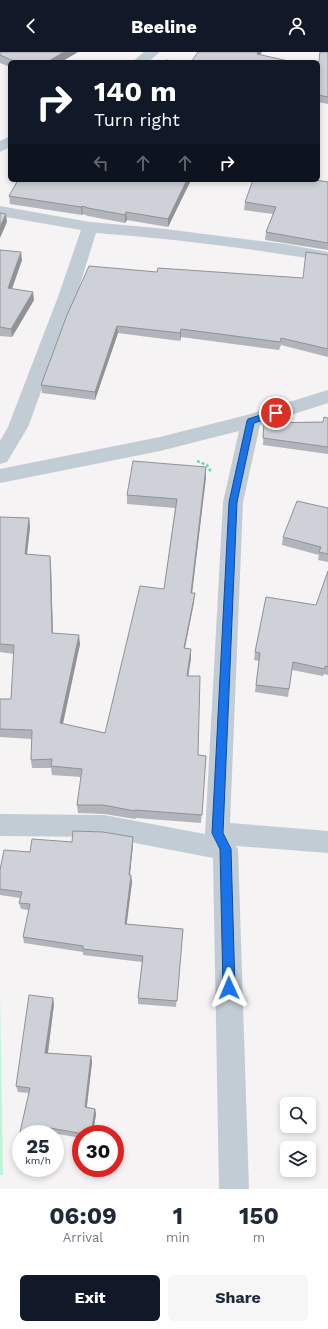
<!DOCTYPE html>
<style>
:root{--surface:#fff;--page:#f6f6f7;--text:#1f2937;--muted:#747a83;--accent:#111827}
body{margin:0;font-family:"Work Sans",sans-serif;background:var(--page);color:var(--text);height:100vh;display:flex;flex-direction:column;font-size:15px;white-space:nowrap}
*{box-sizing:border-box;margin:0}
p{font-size:13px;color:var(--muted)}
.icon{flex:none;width:22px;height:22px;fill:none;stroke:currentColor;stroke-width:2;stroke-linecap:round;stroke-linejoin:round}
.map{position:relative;height:1137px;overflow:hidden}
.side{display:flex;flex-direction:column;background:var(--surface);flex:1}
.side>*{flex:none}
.banner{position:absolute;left:8px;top:8px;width:312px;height:122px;border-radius:6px;box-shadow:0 2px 6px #0003;background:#111827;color:#fff;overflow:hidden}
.controls{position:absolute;left:280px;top:1045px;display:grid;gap:8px}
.controls a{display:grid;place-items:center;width:36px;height:36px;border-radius:6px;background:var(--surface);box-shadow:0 2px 6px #0003;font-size:20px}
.speed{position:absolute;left:12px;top:1073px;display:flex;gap:8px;font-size:20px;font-weight:700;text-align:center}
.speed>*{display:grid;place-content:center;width:52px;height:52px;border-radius:50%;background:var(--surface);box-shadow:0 2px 6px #0003;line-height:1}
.speed small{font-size:10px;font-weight:400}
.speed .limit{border:6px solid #d22;background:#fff;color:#111}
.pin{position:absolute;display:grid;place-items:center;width:34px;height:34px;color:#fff;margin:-17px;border:2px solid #fff;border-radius:50%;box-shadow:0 1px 4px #0007}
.me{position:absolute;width:44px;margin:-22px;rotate:359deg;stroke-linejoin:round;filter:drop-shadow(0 0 3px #0008)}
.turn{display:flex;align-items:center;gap:14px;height:84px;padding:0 20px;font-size:18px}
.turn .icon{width:52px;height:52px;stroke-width:2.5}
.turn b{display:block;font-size:28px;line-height:34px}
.lanes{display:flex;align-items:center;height:38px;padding:0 20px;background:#0003;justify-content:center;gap:20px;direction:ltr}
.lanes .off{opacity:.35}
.eta{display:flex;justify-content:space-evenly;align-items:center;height:68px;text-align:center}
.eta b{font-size:24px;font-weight:700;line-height:28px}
.cta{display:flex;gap:8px;margin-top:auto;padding:8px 20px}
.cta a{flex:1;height:46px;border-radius:6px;background:var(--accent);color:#fff;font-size:16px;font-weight:700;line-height:46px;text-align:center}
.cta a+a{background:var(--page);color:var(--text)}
header{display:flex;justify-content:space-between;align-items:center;height:52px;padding:0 20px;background:var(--accent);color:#fff;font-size:18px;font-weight:700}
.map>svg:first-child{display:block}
</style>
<header><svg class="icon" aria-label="back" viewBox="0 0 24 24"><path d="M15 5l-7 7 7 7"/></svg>Beeline<svg class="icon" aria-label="person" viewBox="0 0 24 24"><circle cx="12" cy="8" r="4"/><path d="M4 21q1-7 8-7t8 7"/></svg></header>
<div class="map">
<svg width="328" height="1137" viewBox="0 0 328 1137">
<rect width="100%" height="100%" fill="#f5f3f3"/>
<!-- green -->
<path fill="#bef5d8" d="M0 938 3 1123H0Z"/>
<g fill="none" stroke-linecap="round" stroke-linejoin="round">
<!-- path -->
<path stroke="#71d8ad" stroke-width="2.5" stroke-dasharray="3 2" stroke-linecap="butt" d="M197 409 207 413 211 420"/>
<!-- minor -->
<path fill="#c2ccd5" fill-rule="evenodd" d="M144 0H160L148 10H132Z
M10 84V95L0 100V89Z
M0 154 90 170 157 176 285 192 328 200V210C252 196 174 187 96 181L76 245 28 375 7 410 0 412V389L8 375 58 245 81 178 0 164Z
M328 338V351L260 373 243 450 230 771 328 779V801L236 794 238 797 249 1137H219L213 806 104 785 0 784V762L104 763 205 782 223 450 239 379 160 399 0 431V417L160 385 247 363Z"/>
</g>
<!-- wall -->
<path fill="#b1b4ba" d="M0 0H78L61 10H10V15L0 11Z
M328 0V52L318 50V16Z
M18 128H191L168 175 127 168 125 171 88 164 83 162 82 163 10 152 9 144Z
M328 130V198L265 188 266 180 273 162 244 158 245 150Z
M0 198 22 208 12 237 34 248 12 285 0 284Z
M328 203V305L281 293 279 298 181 285 180 289 118 281 95 348 42 341 41 333 157 220 303 226Z
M328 366V402L263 393 264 371 323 370Z
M206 415V425L192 541 194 550 185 596 191 606 188 624 198 703 206 704 201 771 136 766 135 767 104 762 78 761 77 753 81 725 52 723 51 716H32L31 708 32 687 0 685V647H11L14 602 0 600V465L29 466 30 475 27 502 50 504 51 513 53 581 80 592 63 672 105 681 164 537 175 456 127 452V443Z
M328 456V510L318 508 319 503 282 493 283 485Z
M328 519V623L324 622 323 624 292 618 288 645 255 640 259 609 254 608 255 600 316 553Z
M72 790 133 792 130 823 132 830 126 872 183 877 176 955 138 952V946L142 910 83 903V900L24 891 23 885 29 858 21 857 19 851 20 846 0 843V818L30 800Z
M54 952 48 1001 91 1004 92 1010 87 1055 95 1057 96 1062 93 1082H81V1086L52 1081 21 1082V1108L17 1107 15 1102 29 1041 18 1040 16 1034Z"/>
<!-- shaded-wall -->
<path fill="#909297" d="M64 0H78L61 10H47Z
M258 0H262L257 9V2Z
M187 128H191L168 175V167Z
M82 154 83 162 82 163 81 155Z
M126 160 127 168 125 171V163Z
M6 162 7 170 0 186V175Z
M21 200 22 208 9 245 8 236Z
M33 240 34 248 12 285 11 277Z
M117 274 118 281 95 348V340Z
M181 277V285L180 289V281Z
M206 415V425L191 550V541Z
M29 466 30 475 26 511 25 502Z
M50 504 51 513 53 590 52 581Z
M195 541 194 550 183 605 184 596Z
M79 583 80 592 61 680 60 671Z
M191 597V606L187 633V624Z
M133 785V792L129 830V823Z
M131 823 132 830 126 878 125 872Z
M53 946 54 952 47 1007 45 1001Z
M91 1004 92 1010 86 1060 85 1055Z
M95 1057 96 1062 93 1082H91Z
M50 1076 52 1081V1082H49Z"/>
<!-- building -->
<path fill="#ced1d8" stroke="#909297" d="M0 0H64L47 10H16L0 3Z
M198 0H258L257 2 293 10H191Z
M320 0H328V45L318 43V16Z
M166 8 179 10H164Z
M18 128H187L168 167 126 160 125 163 88 156 82 154 81 155 9 144Z
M253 128H316L328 130V191L266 180 276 155 245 150Z
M0 161 6 162 0 175Z
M0 198 21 200 8 236 33 240 11 277 0 275Z
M306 200 328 203V297L281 286 280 290 181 277 180 281 117 274 95 340 41 333 67 263 89 214 157 220 158 216 303 226Z
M324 365 328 366V395L263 386 264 371 323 370Z
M133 409 206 415 191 541H195L184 596 191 597 187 624H200L198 703 206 704 202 763 135 758V759L103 753H77L82 717 51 714 52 707 31 708 32 678 0 677V647H11L14 593 0 592V465L29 466 25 502 50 504 52 581 79 583 60 671 105 681 140 534 164 537 177 447 127 443Z
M297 449 328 456V502L319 500 321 495 283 485Z
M328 519V615L325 614V617L293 610 289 637 256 633 260 601 255 600 266 545 316 553Z
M73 779 103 780 133 785 129 823H131L125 872 183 877 177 949 138 946 143 904 83 897V894L23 885 30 852 19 851 22 840 0 837V818L4 798 30 800 32 787 72 790Z
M29 943 53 946 45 1001 91 1004 85 1055 95 1057 91 1082H84L50 1076 49 1082H21V1103L15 1102 30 1036 16 1034Z"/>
<!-- route -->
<path fill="#1a73e8" stroke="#114b97" d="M276 358 279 359V363L254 371 237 450 223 781 231 797 235 936 233 940 229 942 225 940 223 936 220 797 212 781 229 450 247 369 248 367Z"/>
</svg>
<div class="controls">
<a><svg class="icon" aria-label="search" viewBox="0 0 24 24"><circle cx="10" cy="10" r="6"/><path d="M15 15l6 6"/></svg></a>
<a><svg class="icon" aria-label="layers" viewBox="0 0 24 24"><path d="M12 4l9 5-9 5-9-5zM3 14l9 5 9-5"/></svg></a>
</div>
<div class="speed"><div>25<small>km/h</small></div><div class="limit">30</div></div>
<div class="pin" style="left:276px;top:361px;background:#d93025"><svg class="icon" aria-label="arrive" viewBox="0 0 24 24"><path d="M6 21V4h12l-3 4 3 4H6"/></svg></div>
<svg class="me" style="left:229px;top:936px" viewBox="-20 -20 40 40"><path d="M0-17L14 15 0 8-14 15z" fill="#1a73e8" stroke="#fff" stroke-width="4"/></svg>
<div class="banner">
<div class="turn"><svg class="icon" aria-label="right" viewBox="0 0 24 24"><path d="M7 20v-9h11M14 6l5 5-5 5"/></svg><div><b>140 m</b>Turn right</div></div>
<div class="lanes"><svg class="icon off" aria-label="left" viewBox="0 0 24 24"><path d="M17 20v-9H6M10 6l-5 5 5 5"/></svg><svg class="icon off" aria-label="ahead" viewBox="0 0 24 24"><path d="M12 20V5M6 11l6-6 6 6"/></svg><svg class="icon off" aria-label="ahead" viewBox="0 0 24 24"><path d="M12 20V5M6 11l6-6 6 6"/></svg><svg class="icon" aria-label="right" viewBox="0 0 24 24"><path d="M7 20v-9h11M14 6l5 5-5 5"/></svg></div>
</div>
</div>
<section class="side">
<div class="eta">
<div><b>06:09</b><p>Arrival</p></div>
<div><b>1</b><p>min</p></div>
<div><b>150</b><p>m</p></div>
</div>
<div class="cta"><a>Exit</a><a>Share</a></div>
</section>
